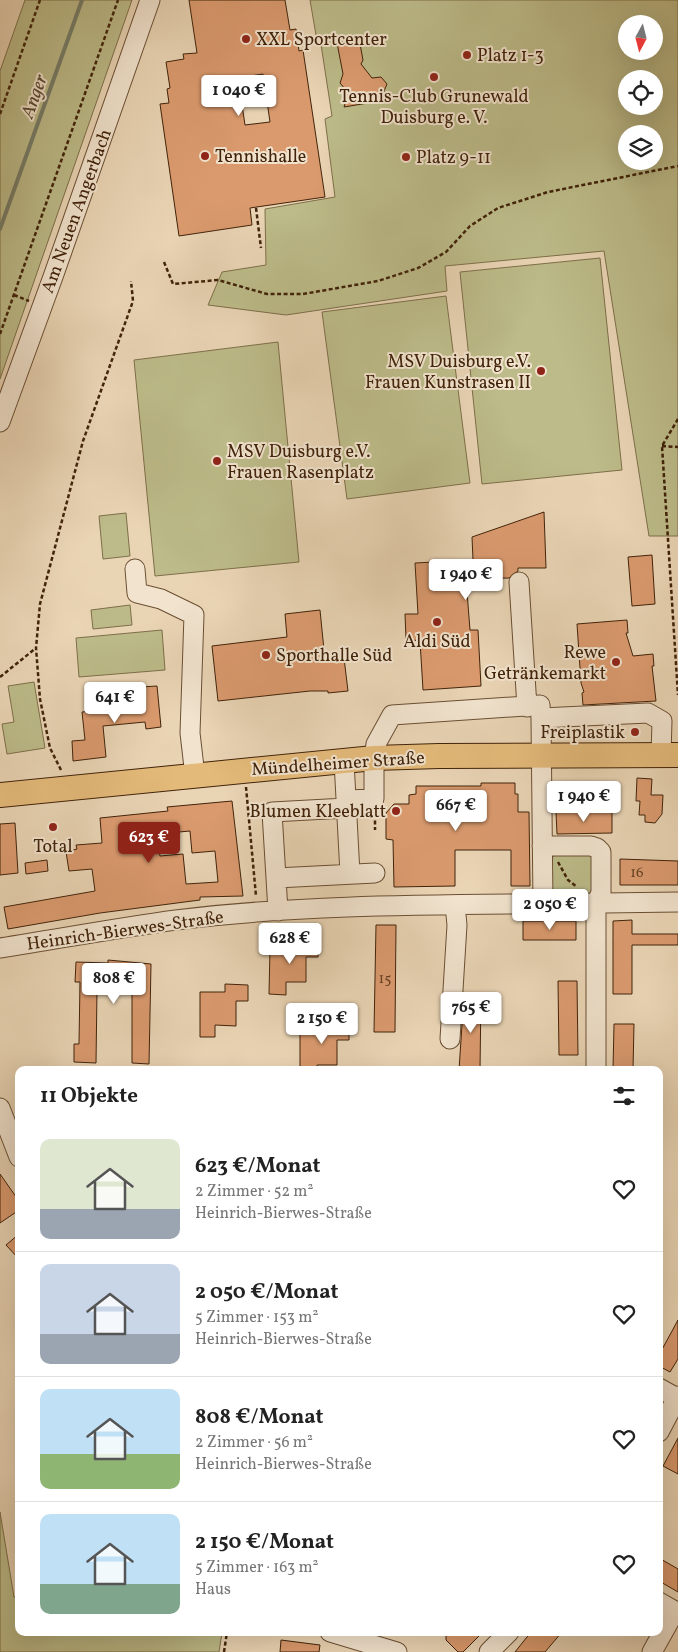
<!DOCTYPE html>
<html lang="de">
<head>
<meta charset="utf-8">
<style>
	body { margin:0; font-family:Vollkorn,serif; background:#f2f2f2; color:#222; height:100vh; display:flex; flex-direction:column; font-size:19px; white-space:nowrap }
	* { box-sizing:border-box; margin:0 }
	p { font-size:16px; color:#767676 }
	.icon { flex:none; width:28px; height:28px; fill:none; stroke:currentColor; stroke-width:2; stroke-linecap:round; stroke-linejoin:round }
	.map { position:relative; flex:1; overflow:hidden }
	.details { position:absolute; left:15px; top:1066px; width:648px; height:570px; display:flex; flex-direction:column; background:#fff; border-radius:10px; box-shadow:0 5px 20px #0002 }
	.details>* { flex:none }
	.needle { width:32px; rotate:187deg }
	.controls { position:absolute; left:618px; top:15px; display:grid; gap:10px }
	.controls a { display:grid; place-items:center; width:45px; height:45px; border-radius:50%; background:#fff; box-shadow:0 5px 20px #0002; font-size:25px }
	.price { position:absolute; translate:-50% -42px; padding:0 11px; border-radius:5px; background:#fff; color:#222; font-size:16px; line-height:32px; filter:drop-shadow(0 1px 2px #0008) }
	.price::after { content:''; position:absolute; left:50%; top:30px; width:15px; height:11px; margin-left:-8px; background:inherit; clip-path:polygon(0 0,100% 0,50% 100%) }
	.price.selected { background:#8f2418; color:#fff }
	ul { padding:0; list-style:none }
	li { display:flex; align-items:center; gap:15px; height:125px; padding:0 25px }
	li+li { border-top:1px solid #e0e0e0 }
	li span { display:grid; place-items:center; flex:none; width:140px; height:100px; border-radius:10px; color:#555 }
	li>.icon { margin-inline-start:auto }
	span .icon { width:60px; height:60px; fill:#fffc; stroke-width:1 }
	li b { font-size:21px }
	h2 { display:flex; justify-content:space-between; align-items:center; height:60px; padding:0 25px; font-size:21px }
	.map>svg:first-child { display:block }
	.green { fill:#bcbb89; stroke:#7e6f4a; fill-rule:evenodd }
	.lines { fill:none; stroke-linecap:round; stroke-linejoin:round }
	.stream { stroke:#767d69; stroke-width:4 }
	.building { fill:#da9a6e; stroke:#41230a; fill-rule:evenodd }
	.minor-casing { stroke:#6b4f34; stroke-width:21 }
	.major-casing { stroke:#41230a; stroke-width:26 }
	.path { stroke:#41230a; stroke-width:2.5; stroke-dasharray:4 2.5; stroke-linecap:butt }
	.minor { stroke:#f1e3ce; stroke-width:19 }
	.major { stroke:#e4ba7a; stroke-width:24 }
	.poi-dot { fill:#8f2418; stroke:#f1e3ce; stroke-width:2 }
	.labels { text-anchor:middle; stroke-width:4; stroke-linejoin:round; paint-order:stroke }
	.number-label { font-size:15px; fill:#674123 }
	.poi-label { font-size:18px; fill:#41230a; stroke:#f1e3ce; text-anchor:start }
	.street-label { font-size:18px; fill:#41230a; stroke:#f1e3ce }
	.water-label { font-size:19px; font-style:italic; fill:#574832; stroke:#f1e3ce }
</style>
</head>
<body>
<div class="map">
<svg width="678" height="1652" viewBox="0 0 678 1652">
	<rect width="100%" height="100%" fill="#e9d4b4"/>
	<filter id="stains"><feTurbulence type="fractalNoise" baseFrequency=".004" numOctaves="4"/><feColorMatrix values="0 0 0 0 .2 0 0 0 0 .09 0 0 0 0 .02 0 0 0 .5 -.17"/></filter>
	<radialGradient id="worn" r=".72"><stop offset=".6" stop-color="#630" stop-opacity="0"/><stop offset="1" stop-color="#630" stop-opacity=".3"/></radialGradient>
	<!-- green -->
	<path class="green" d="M 25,0 L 132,0 L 0,379 L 0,71 Z
		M 310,0 L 678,0 L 678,536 L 649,536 L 604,251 L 445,266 L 447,291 L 286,315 L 208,305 L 222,272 L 266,265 L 265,209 L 335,197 L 325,119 L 332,116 L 320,38 L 316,35 ZM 626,24 L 654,24 L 654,51 L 626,51 ZM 626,79 L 654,79 L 654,106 L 626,106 ZM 626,134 L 654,134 L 654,161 L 626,161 Z
		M 600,258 L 622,470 L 482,484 L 460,272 Z
		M 446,296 L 470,483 L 347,499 L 322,312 Z
		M 278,342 L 299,562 L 155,576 L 134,360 Z
		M 126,513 L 130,556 L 103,559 L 99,516 Z
		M 130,605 L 132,625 L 93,629 L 91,610 Z
		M 162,630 L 165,670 L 79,677 L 76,638 Z
		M 34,682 L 45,748 L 7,754 L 2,724 L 14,722 L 8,686 Z
		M 582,851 L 594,856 L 593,894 L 553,896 L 549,890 L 552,858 L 556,854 Z
		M 0,1512 L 14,1597 L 19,1597 L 19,1632 L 222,1633 L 219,1652 L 0,1652 Z"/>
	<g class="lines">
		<!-- stream -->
		<path class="stream" d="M 0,229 L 82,0"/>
	</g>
	<!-- building -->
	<path class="building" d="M 189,0 L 285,0 L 290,30 L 296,29 L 299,51 L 303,50 L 325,197 L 250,208 L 252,225 L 179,236 L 160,104 L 169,103 L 167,89 L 170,88 L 166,62 L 184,59 L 183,54 L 197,53 ZM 263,74 L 270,122 L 245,125 L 238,78 Z
		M 357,40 L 360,44 L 363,60 L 361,64 L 372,78 L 381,77 L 387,84 L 380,101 L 344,107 L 347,98 L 344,94 L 346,90 L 340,83 L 343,74 L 337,43 Z
		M 544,512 L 546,568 L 518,568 L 518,571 L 509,578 L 466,579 L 470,630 L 478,630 L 481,686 L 423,690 L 420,641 L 406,639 L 405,614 L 418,614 L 415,563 L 473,560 L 472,537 Z
		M 652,555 L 655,604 L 632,606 L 628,557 Z
		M 320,610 L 325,660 L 344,658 L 348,691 L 328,693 L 328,691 L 310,691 L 218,701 L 212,646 L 287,637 L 285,614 Z
		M 627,620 L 628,633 L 626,633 L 633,656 L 653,654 L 654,666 L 652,666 L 656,701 L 583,705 L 582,693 L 584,692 L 581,683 L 577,624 Z
		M 157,686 L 161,727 L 146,729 L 145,722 L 103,726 L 106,757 L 73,761 L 72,741 L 85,740 L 82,712 L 143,706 L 141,687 Z
		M 637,778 L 652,779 L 651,795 L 663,795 L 662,814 L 655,823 L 645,822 L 645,815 L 639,815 L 640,801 L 636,801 Z
		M 481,783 L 515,783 L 515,794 L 518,794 L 518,812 L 529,812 L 530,886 L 511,886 L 511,850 L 455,850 L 455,886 L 394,887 L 393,840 L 386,839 L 386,813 L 394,804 L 409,804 L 409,795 L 416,794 L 416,786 L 481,786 Z
		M 232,801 L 243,896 L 200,897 L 200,900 L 100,913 L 8,929 L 4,907 L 95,891 L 92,869 L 69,871 L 66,852 L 77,849 L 76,845 L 102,843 L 100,818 L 168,811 L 167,807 ZM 190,831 L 192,853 L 215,851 L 218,882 L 186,884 L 183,854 L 160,856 L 157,834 Z
		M 556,812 L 612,812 L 612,833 L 557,834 Z
		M 15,823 L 18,873 L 0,875 L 0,824 Z
		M 620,859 L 678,861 L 678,885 L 620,885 Z
		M 47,860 L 48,871 L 26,874 L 25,863 Z
		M 632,920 L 632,934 L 678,934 L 678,945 L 632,945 L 632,994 L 613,994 L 613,921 Z
		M 523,921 L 576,921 L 576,940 L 523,940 Z
		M 376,925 L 396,925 L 395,1032 L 374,1032 Z
		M 294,940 L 318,940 L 318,957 L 306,957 L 306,982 L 286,982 L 286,995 L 269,994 L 270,949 L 294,949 Z
		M 108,960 L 151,964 L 149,1064 L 132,1063 L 132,991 L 97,990 L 96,1063 L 74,1062 L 74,1044 L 79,1044 L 80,982 L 75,982 L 76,962 L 108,963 Z
		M 558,981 L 577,981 L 578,1055 L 559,1055 Z
		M 225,984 L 248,985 L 248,1001 L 236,1001 L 236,1026 L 215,1025 L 215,1037 L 200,1037 L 200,992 L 225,992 Z
		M 464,995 L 481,995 L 480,1070 L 459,1070 Z
		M 325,1022 L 349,1022 L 349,1040 L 337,1040 L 337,1065 L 317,1065 L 317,1070 L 300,1070 L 300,1031 L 325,1031 Z
		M 614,1024 L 634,1024 L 633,1070 L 613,1070 Z
		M 0,1174 L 19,1201 L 19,1210 L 0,1223 Z
		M 19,1234 L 19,1259 L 6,1245 Z
		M 678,1320 L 678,1359 L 670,1372 L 659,1366 L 659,1355 Z
		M 678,1438 L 678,1474 L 663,1466 Z
		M 659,1558 L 678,1569 L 678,1592 L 659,1581 Z
		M 446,1632 L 483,1632 L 463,1652 L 458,1652 L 446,1640 Z
		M 531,1632 L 562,1632 L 545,1652 L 515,1652 Z
		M 281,1640 L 320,1645 L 319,1652 L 280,1652 Z"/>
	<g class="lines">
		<defs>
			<path id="minor" d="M 0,422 L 54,274 L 150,0
				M 135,569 L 137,593 L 161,599 L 194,615 L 190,733 L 195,776
				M 519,582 L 527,707
				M 541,718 L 543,903
				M 344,761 L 350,874
				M 346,800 L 374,799 L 374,758 L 376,744 L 392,715 L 540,705 L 541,718 L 648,713 L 662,721 L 661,755
				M 542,846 L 591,846 L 597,848 L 601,852 L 601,893 L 596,903 L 596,1070
				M 276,878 L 375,873
				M 531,904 L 678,902
				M 278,911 L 272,812 L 346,808
				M 0,948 C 58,939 117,928 176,920 C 289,906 405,905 520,904
				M 450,1039 L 457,925 L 455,905
				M 0,1108 L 19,1157
				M 659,1388 L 677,1398
				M 659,1432 L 678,1396
				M 659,1602 L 678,1613
				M 330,1632 L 397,1652
				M 489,1652 L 509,1632
				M 652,1652 L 675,1611"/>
			<path id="major" d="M 0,795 L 374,758 L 439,756 L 678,755"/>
		</defs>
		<!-- minor casing -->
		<use href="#minor" class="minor-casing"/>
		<!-- major casing -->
		<use href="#major" class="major-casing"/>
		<!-- path -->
		<path class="path" d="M 0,114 L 40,0
			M 256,208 L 261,248
			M 164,262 L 173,284 L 218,280 L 267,294 L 303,294 L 378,281 L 418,268 L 446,252 L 470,226 L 498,208 L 548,192 L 678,166
			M 14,295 L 29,301
			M 0,334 L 118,0
			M 678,419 L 662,446 L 678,695
			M 662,446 L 678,447
			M 0,677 L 36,648
			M 61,770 L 50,748 L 40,699 L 36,648 L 40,604 L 83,441 L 133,301 L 131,281
			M 246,787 L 256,896
			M 375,814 L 375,830
			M 558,862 L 568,880 L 577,887
			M 224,1652 L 227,1632"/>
		<!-- minor -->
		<use href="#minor" class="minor"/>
		<!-- major -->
		<use href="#major" class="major"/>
	</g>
	<!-- markers -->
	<g class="poi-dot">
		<circle cx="246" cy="39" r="5"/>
		<circle cx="467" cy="55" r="5"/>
		<circle cx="434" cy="77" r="5"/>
		<circle cx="205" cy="156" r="5"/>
		<circle cx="406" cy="157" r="5"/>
		<circle cx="541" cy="371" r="5"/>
		<circle cx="217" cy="461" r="5"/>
		<circle cx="437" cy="622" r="5"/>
		<circle cx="266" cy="655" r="5"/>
		<circle cx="616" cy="662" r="5"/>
		<circle cx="635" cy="732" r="5"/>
		<circle cx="396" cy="811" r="5"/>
		<circle cx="53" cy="827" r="5"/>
	</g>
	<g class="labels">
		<!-- number labels -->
		<g class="number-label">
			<text x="637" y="877">16</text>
			<text x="385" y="983">15</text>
		</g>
		<!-- poi labels -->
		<g class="poi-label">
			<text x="256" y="45">XXL Sportcenter</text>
			<text x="477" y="61">Platz 1-3</text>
			<text x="434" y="102" text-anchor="middle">Tennis-Club Grunewald<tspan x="434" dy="21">Duisburg e. V.</tspan></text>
			<text x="215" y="162">Tennishalle</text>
			<text x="416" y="163">Platz 9-11</text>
			<text x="531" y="367" text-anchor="end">MSV Duisburg e.V.<tspan x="531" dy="21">Frauen Kunstrasen II</tspan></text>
			<text x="227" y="457">MSV Duisburg e.V.<tspan x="227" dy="21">Frauen Rasenplatz</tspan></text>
			<text x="437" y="647" text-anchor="middle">Aldi Süd</text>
			<text x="606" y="658" text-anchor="end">Rewe<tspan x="606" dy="21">Getränkemarkt</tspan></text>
			<text x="276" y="661">Sporthalle Süd</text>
			<text x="625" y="738" text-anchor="end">Freiplastik</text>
			<text x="386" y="817" text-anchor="end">Blumen Kleeblatt</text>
			<text x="53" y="852" text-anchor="middle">Total</text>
		</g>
		<!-- street labels -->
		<g class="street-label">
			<text transform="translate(76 211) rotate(-70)" y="6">Am Neuen Angerbach</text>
			<text transform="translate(338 763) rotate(-4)" y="6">Mündelheimer Straße</text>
			<text transform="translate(125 930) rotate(-8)" y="6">Heinrich-Bierwes-Straße</text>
		</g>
		<!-- water labels -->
		<g class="water-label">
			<text transform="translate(33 96) rotate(-70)" y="7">Anger</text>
		</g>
	</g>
	<rect width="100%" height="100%" filter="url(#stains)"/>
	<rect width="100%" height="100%" fill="url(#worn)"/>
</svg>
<div class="controls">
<a><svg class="needle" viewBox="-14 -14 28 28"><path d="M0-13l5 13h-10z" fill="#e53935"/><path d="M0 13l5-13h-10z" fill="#767676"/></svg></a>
<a><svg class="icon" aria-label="locate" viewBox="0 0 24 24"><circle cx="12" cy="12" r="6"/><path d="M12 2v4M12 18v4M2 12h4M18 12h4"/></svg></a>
<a><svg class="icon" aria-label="layers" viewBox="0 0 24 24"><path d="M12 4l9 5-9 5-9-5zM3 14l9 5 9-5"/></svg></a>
</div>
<b class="price" style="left:239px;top:117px">1 040 €</b>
<b class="price" style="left:466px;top:601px">1 940 €</b>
<b class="price" style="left:115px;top:724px">641 €</b>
<b class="price" style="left:584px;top:823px">1 940 €</b>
<b class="price" style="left:456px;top:832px">667 €</b>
<b class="price selected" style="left:149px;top:864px">623 €</b>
<b class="price" style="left:550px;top:931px">2 050 €</b>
<b class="price" style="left:290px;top:965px">628 €</b>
<b class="price" style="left:114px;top:1005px">808 €</b>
<b class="price" style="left:471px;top:1034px">765 €</b>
<b class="price" style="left:322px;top:1045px">2 150 €</b>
<section class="details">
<h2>11 Objekte<svg class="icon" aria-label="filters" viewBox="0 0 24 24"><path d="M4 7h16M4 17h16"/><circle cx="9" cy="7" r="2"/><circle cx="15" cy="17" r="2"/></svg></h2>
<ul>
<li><span style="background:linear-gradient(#dfe7d0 70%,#9aa5b1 0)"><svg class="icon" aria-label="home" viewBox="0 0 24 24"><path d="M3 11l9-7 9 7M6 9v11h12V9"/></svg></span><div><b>623 €/Monat</b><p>2 Zimmer · 52 m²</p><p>Heinrich-Bierwes-Straße</p></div><svg class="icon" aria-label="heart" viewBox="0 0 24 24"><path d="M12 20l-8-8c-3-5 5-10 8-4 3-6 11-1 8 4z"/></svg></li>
<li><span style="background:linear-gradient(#c9d6e8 70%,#9aa5b1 0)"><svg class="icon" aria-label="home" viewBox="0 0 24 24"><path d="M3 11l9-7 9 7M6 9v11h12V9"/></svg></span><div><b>2 050 €/Monat</b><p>5 Zimmer · 153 m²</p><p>Heinrich-Bierwes-Straße</p></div><svg class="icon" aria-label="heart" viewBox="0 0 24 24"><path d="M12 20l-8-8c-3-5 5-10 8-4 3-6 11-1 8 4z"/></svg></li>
<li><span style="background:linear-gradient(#bfe0f5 65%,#8fb573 0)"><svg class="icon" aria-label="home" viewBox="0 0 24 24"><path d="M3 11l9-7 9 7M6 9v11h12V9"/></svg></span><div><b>808 €/Monat</b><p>2 Zimmer · 56 m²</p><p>Heinrich-Bierwes-Straße</p></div><svg class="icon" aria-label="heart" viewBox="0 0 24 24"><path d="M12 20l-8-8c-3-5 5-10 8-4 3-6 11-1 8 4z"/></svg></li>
<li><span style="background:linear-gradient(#bfe0f5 70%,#7fa58c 0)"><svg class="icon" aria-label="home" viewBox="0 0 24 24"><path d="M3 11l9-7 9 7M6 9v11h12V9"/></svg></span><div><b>2 150 €/Monat</b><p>5 Zimmer · 163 m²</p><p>Haus</p></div><svg class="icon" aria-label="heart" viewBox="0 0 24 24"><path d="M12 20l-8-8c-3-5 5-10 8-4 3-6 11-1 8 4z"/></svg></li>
</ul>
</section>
</div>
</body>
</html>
